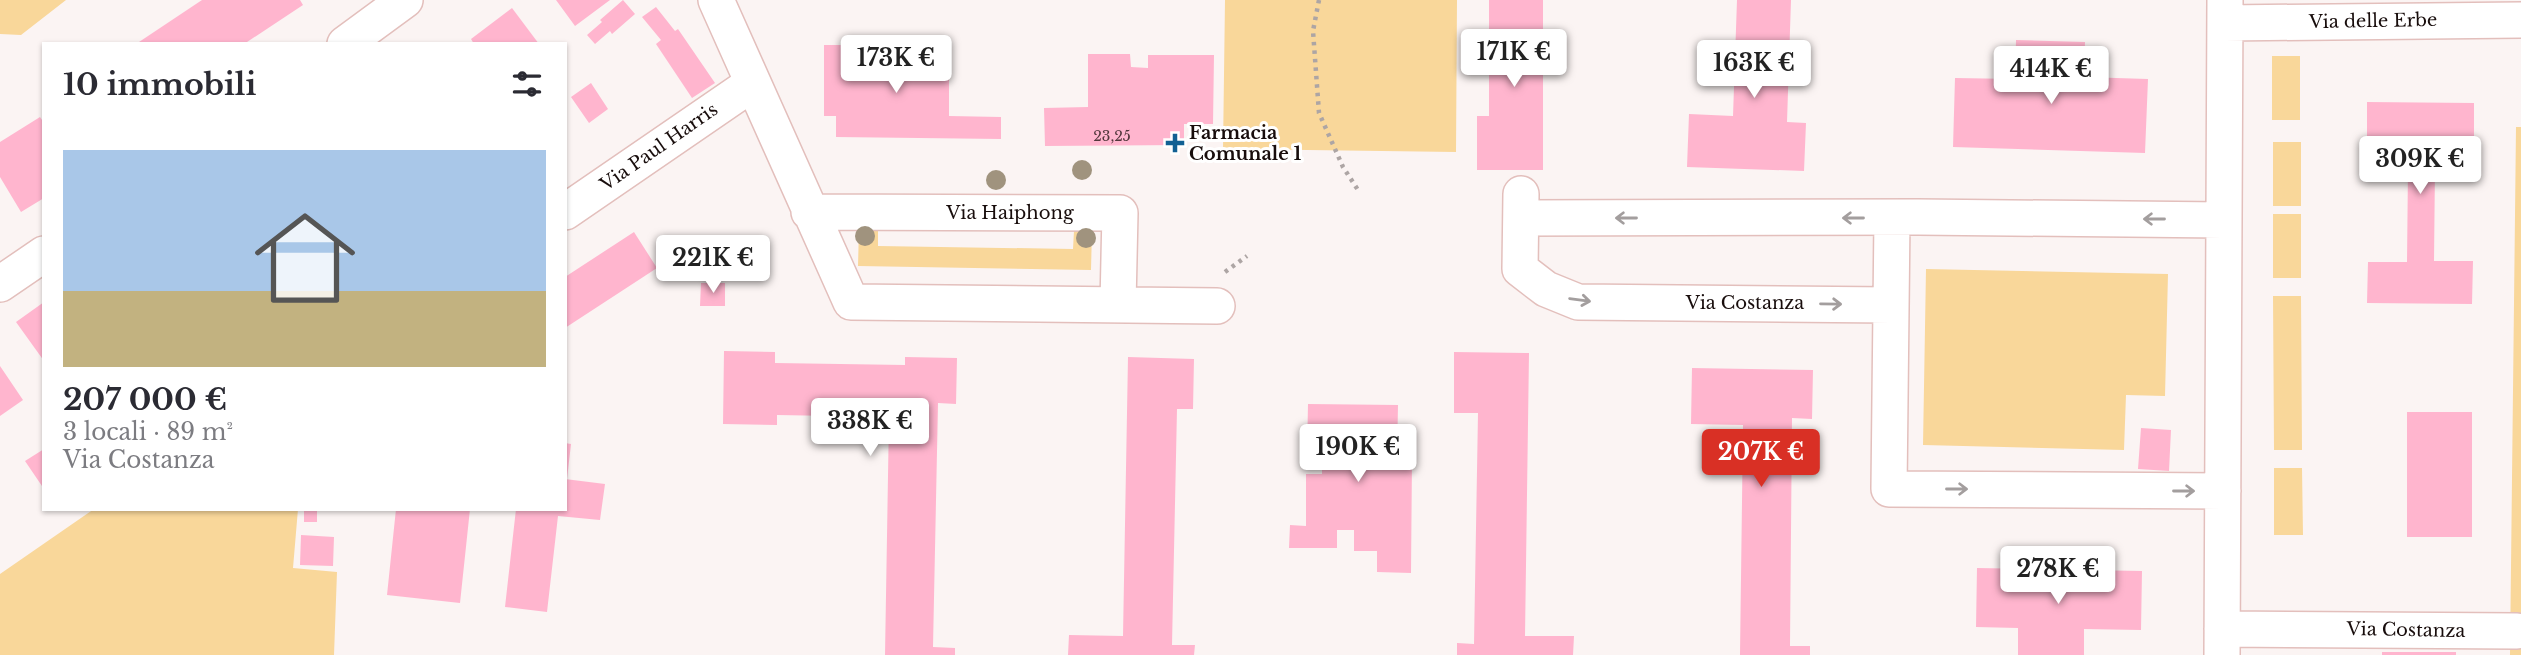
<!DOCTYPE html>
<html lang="it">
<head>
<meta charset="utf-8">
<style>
	body { margin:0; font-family:"Libre Baskerville",serif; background:#f2f2f3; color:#2b2b33; height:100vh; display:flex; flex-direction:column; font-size:26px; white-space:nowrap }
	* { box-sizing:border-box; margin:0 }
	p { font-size:23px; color:#7c7c81 }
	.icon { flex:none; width:38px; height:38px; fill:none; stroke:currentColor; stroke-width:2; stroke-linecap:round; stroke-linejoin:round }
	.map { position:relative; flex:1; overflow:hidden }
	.details { position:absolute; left:42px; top:42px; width:525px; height:469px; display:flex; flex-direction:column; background:#fff; border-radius:0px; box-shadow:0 2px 5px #0004 }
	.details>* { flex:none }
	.price { position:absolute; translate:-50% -60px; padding:0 16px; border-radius:7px; background:#fff; color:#222; font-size:23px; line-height:46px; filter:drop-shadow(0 2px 4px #0008) }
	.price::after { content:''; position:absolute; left:50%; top:42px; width:21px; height:16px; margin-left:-10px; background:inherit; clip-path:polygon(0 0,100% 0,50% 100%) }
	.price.on { background:#d93025; color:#fff }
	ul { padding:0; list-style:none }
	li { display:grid; align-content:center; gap:14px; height:371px; padding:0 21px }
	li span { display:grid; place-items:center; height:217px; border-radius:0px; color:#555 }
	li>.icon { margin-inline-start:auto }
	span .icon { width:126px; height:126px; fill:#fffc; stroke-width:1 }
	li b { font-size:30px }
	h2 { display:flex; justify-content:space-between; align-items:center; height:84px; padding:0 21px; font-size:30px }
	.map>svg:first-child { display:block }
	.green { fill:#f9d79a }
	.building { fill:#ffb5ce }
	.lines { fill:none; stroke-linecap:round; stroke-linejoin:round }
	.minor-casing { stroke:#e3bfbc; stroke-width:38 }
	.path { stroke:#ada5a4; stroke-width:4.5; stroke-dasharray:3.5 5; stroke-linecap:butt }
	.minor { stroke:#fff; stroke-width:35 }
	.tree { fill:#a0937e }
	.oneway { stroke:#a39e9e }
	.poi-dot { fill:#116093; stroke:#fff; stroke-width:2.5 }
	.labels { text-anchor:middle; stroke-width:6; stroke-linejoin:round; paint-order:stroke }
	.number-label { font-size:14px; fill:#52373c }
	.street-label { font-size:18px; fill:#180d0c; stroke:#fff }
	.poi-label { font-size:18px; font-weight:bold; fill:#180d0c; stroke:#fff; text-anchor:start }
</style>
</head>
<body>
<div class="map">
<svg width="2521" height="655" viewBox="0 0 2521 655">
	<rect width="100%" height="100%" fill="#fbf4f3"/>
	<!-- green -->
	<path class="green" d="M 0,0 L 66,0 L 21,35 L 0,34 Z
		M 1225,0 L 1457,0 L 1456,152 L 1223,149 Z
		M 2272,56 L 2300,56 L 2300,120 L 2272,120 Z
		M 2516,127 L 2521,127 L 2521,655 L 2510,655 Z
		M 2273,142 L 2301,142 L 2301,206 L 2273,206 Z
		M 2273,214 L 2301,214 L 2301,278 L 2273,278 Z
		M 859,228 L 878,228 L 878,246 L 1073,249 L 1074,231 L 1092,231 L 1091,270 L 858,266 Z
		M 1926,269 L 2168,274 L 2165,396 L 2126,395 L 2124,450 L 1923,445 Z
		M 2273,296 L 2301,296 L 2302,450 L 2274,450 Z
		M 2274,468 L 2302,468 L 2303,535 L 2274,535 Z
		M 94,509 L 298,509 L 293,568 L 337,572 L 334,655 L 0,655 L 0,574 Z"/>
	<!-- building -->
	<path class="building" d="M 202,0 L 300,0 L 303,5 L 244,44 L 136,44 Z
		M 556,0 L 610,0 L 575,26 Z
		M 623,0 L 635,14 L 612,34 L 610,31 L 595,44 L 587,35 L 602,22 L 600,20 Z
		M 1489,0 L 1543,0 L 1543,170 L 1477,170 L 1477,116 L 1489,116 Z
		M 1737,0 L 1791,0 L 1787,122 L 1806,123 L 1804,171 L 1687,167 L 1689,114 L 1733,116 Z
		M 656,7 L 675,31 L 678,29 L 715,83 L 692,98 L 656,44 L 661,40 L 642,17 Z
		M 512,8 L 539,44 L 474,44 L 471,39 Z
		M 2016,40 L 2085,42 L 2084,77 L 2148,79 L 2145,153 L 1953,147 L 1955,78 L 2015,79 Z
		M 824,45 L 866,45 L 866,60 L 884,60 L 884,47 L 949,47 L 949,116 L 1001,117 L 1001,139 L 836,137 L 836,116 L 824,116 Z
		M 1088,54 L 1130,54 L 1131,67 L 1148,68 L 1148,55 L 1214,55 L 1213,124 L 1184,124 L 1184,145 L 1045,146 L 1044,108 L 1088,107 Z
		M 591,83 L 608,109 L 589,123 L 571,97 Z
		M 2367,102 L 2474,103 L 2474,168 L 2435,167 L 2434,261 L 2473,261 L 2472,304 L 2367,303 L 2368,262 L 2407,262 L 2408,168 L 2367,168 Z
		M 40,117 L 44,123 L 44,198 L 21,212 L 0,177 L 0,142 Z
		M 634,232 L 657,268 L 565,328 L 565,277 Z
		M 701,283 L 725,283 L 725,306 L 700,306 Z
		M 44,302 L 44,361 L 16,322 Z
		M 724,351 L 775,352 L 775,363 L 905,365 L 905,357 L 957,358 L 956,404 L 938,403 L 933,647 L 955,648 L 955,655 L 885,655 L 889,417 L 777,415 L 777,425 L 723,424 Z
		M 1454,352 L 1529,353 L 1525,636 L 1574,636 L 1573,655 L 1457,655 L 1457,643 L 1474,644 L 1478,413 L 1454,413 Z
		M 1128,357 L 1194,359 L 1193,409 L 1177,409 L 1172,645 L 1195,645 L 1194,655 L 1068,655 L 1069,635 L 1123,636 Z
		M 0,366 L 23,400 L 0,416 Z
		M 1692,368 L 1813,370 L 1812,419 L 1792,418 L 1790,646 L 1810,646 L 1810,655 L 1740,655 L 1743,425 L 1691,424 Z
		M 1308,404 L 1398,405 L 1397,458 L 1412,458 L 1411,573 L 1377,572 L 1377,551 L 1354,551 L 1354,530 L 1337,530 L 1337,548 L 1289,548 L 1290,525 L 1306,526 L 1306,474 L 1322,474 L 1322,453 L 1307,453 Z
		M 2407,412 L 2472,412 L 2472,537 L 2407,537 Z
		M 2141,428 L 2171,430 L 2169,471 L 2138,469 Z
		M 565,443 L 571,444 L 567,479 L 565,479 Z
		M 44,449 L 44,489 L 25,461 Z
		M 565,479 L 605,484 L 600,520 L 558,516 L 547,612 L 505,607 L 516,509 L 565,509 Z
		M 304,509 L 317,509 L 317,522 L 304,522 Z
		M 396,509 L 470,509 L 460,603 L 387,595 Z
		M 301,535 L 334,537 L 333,566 L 300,565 Z
		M 1977,568 L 2142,571 L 2141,630 L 2084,629 L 2084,655 L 2018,655 L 2018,628 L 1976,627 Z
		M 2382,652 L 2456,652 L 2456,655 L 2382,655 Z"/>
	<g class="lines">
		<defs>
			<path id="minor" d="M 716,0 L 851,302 L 1217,306
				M 2225,23 L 2521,20
				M 345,44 L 405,0
				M 1521,194 L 1520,269 L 1546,289 L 1578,302 L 1891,305
				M 565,212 L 753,83
				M 809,212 L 1120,213 L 1118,304
				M 1521,218 L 1918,217 L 2223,220
				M 1892,218 L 1889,489 L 2223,491
				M 0,284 L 44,254
				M 2222,629 L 2517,631
				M 2222,655 L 2225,0"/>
		</defs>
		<!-- minor casing -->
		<use href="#minor" class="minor-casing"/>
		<!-- path -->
		<path class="path" d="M 1319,0 L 1313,31 L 1319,113 L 1343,167 L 1358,190
			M 1225,272 L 1247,256"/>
		<!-- minor -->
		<use href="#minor" class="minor"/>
	</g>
	<!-- trees -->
	<g class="tree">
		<circle cx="1082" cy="170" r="10"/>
		<circle cx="996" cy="180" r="10"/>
		<circle cx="865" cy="236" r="10"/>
		<circle cx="1086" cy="238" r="10"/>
	</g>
	<!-- one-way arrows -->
	<defs><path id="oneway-shaft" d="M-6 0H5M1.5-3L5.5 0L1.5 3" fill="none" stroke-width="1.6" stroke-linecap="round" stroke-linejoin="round" transform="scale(1.75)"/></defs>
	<g class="oneway">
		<use href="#oneway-shaft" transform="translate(1626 218) rotate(-180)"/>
		<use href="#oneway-shaft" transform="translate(1853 218) rotate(180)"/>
		<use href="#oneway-shaft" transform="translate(2154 219) rotate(-180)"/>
		<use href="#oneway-shaft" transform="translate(1580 300) rotate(8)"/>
		<use href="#oneway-shaft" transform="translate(1831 304) rotate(1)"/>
		<use href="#oneway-shaft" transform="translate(1957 489)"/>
		<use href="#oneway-shaft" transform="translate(2184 491)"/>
	</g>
	<!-- markers -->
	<path class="poi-dot" d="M1171.5 132.5h7v7h7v7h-7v7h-7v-7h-7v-7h7z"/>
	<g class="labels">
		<!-- number labels -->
		<g class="number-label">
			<text x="1112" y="141">23,25</text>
		</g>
		<!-- street labels -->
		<g class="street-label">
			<text transform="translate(2373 21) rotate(-1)" y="6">Via delle Erbe</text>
			<text transform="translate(659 147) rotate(-35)" y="6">Via Paul Harris</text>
			<text x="1010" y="219">Via Haiphong</text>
			<text x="1745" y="309">Via Costanza</text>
			<text transform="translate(2406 630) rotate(1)" y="6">Via Costanza</text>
		</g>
		<!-- poi labels -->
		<g class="poi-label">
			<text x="1189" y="139">Farmacia<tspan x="1189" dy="21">Comunale 1</tspan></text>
		</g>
	</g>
</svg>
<b class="price" style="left:1514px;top:89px">171K €</b>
<b class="price" style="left:896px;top:95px">173K €</b>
<b class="price" style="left:1754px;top:100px">163K €</b>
<b class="price" style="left:2051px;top:106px">414K €</b>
<b class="price" style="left:2420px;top:196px">309K €</b>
<b class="price" style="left:713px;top:295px">221K €</b>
<b class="price" style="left:870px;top:458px">338K €</b>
<b class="price" style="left:1358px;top:484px">190K €</b>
<b class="price on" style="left:1761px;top:489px">207K €</b>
<b class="price" style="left:2058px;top:606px">278K €</b>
<section class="details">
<h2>10 immobili<svg class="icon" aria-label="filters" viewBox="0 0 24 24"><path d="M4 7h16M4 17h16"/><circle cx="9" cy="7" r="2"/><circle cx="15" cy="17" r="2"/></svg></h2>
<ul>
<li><span style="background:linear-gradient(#a9c7e8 65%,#c2b280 0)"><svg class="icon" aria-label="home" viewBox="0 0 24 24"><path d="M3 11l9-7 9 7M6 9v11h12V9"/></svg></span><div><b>207 000 €</b><p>3 locali · 89 m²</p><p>Via Costanza</p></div></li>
</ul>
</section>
</div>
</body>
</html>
